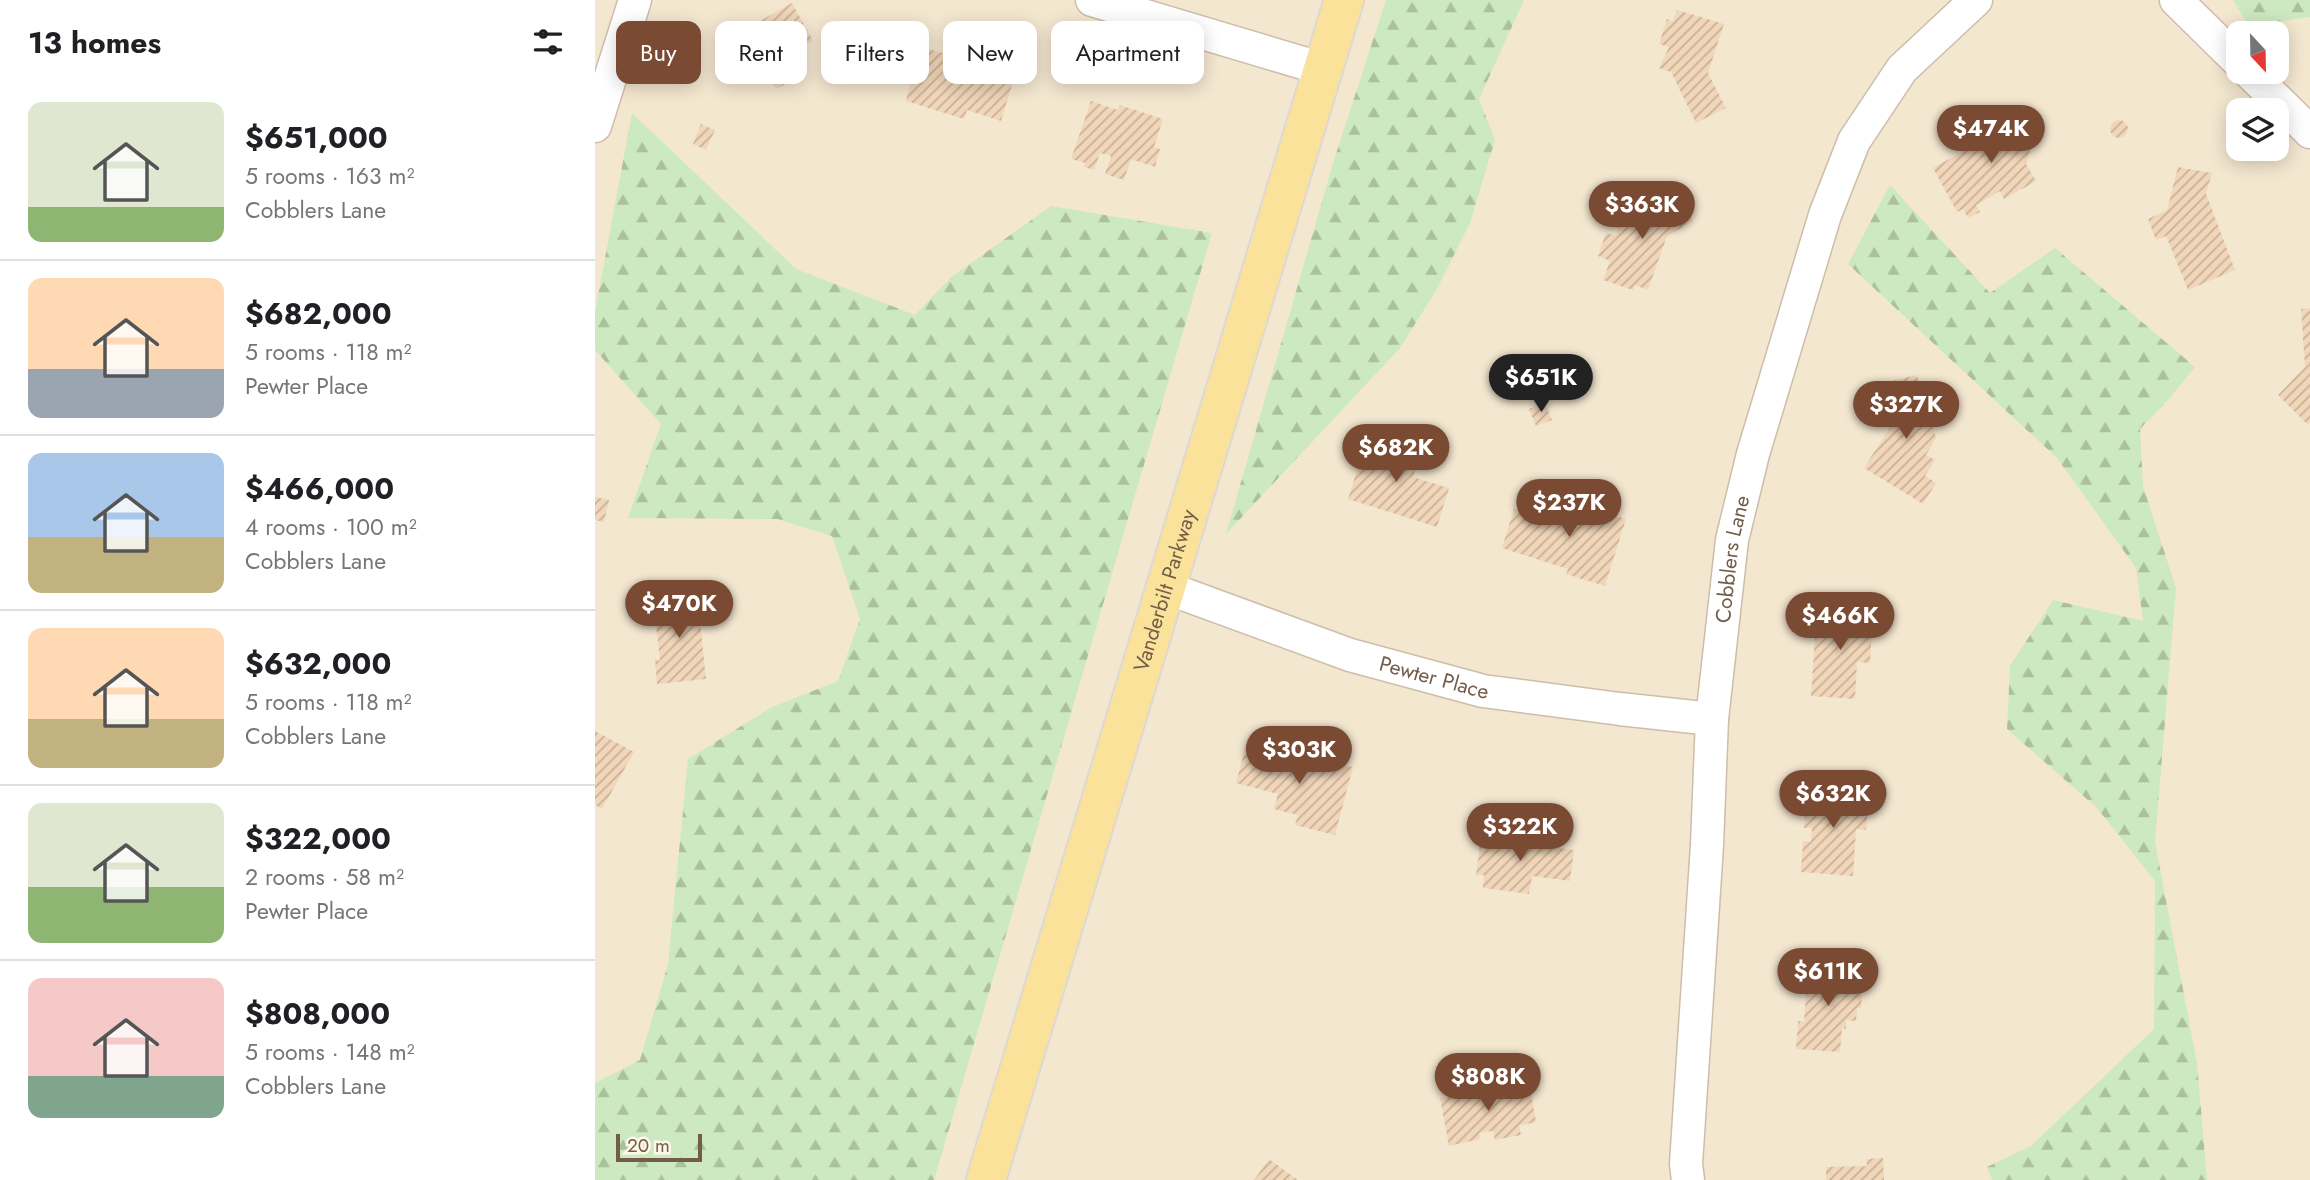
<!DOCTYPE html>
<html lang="en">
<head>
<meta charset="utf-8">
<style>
	body { margin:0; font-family:Jost,sans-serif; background:#f2f2f2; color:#202124; height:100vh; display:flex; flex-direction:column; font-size:26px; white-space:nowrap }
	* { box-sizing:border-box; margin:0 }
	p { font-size:23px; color:#757577 }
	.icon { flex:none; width:38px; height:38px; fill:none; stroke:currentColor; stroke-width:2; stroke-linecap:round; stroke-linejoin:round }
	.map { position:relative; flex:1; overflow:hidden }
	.side { display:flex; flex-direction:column; background:#fff; width:595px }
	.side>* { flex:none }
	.banner { position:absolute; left:21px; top:21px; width:665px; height:63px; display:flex; gap:14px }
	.needle { width:46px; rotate:158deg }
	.buttons { position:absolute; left:1631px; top:21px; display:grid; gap:14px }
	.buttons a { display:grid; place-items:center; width:63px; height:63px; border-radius:14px; background:#fff; box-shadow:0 4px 18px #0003; font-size:35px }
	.scale { position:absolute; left:21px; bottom:18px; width:86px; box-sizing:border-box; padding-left:7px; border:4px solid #735c48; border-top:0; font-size:19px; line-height:24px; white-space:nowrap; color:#735c48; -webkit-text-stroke:5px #fff8e8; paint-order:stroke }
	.price { position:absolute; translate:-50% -60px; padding:0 16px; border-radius:24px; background:#7a4a33; color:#fff; font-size:23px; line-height:46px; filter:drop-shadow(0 2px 4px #0008) }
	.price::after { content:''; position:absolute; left:50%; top:42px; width:21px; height:16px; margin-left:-10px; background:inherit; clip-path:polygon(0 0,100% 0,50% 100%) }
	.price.selected { background:#222; color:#fff }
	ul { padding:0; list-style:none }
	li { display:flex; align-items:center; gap:21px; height:175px; padding:0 28px }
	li+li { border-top:2px solid #e0e0e0 }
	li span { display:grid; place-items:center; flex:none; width:196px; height:140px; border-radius:14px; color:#555 }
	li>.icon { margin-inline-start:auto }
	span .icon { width:84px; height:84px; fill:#fffc; stroke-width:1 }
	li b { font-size:30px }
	h2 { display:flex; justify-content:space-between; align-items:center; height:84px; padding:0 28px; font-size:30px }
	.tag { padding:0 24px; border-radius:14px; background:#fff; box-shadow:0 4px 18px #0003; font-size:24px; line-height:63px }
	.tag.selected { background:#7a4a33; color:#fff }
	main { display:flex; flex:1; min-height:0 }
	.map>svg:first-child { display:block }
	.residential { fill:#f4e7d0; fill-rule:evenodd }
	.forest { fill:url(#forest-firs) }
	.building { fill:url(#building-hatch) }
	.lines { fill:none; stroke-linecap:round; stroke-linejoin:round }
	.minor-casing { stroke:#cdbda9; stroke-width:35 }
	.major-casing { stroke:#ddd8d3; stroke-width:42 }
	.minor { stroke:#fff; stroke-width:32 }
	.major { stroke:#fbe29a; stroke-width:38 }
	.labels { text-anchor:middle; stroke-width:5; stroke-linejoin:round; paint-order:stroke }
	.street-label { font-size:21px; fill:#735c48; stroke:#fff8e8 }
</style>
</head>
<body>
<main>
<section class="side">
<h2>13 homes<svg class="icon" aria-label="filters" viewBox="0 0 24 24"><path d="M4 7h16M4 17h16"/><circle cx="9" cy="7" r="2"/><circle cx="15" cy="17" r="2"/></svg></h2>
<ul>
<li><span style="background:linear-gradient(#dfe7d0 75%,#8fb573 0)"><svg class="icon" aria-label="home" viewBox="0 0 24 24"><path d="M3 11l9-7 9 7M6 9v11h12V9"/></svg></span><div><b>$651,000</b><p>5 rooms · 163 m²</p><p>Cobblers Lane</p></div></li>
<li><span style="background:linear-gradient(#ffd9b3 65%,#9aa5b1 0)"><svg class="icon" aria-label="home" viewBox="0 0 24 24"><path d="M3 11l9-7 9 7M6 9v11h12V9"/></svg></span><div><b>$682,000</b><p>5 rooms · 118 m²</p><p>Pewter Place</p></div></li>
<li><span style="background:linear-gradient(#a9c7e8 60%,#c2b280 0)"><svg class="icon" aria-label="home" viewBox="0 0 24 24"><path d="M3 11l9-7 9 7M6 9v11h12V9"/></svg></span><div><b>$466,000</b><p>4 rooms · 100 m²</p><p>Cobblers Lane</p></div></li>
<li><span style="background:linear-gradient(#ffd9b3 65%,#c2b280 0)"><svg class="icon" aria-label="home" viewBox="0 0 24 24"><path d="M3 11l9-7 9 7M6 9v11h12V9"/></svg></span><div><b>$632,000</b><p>5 rooms · 118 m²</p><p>Cobblers Lane</p></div></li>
<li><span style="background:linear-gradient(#dfe7d0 60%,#8fb573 0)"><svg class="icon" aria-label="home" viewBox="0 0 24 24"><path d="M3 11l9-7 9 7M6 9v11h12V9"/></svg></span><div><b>$322,000</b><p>2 rooms · 58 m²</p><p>Pewter Place</p></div></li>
<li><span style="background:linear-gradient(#f6c9c9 70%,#7fa58c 0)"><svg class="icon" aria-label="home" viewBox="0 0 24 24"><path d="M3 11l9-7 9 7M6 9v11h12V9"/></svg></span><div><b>$808,000</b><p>5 rooms · 148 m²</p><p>Cobblers Lane</p></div></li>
</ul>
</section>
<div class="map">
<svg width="1715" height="1180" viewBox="0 0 1715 1180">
	<defs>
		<pattern id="forest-firs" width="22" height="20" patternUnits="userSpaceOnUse" patternTransform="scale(1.75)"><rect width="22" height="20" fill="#cde9c1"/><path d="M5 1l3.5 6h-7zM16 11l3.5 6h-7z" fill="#abc09f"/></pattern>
		<pattern id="building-hatch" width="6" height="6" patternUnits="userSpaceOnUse" patternTransform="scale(1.75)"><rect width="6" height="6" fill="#f1d6b9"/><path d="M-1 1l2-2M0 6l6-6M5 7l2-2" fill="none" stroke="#c8b198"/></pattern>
	</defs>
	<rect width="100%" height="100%" fill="#fcf5e2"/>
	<!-- residential -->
	<path class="residential" d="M 0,0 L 1715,0 L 1715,1180 L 0,1180 ZM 1643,33 L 1682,33 L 1682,72 L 1643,72 ZM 1643,110 L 1682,110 L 1682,149 L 1643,149 Z"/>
	<!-- forest -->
	<path class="forest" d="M 791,0 L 929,0 L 884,99 L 900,140 L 875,223 L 842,289 L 805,348 L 631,534 L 739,160 Z
		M 1638,0 L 1715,0 L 1715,17 L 1654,26 Z
		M 37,113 L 201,269 L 320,315 L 355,278 L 456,206 L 617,233 L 339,1180 L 0,1180 L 0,1083 L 45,1060 L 73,964 L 93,759 L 177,707 L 243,681 L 265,619 L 237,536 L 182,519 L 33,518 L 66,424 L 0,350 L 0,312 Z
		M 1295,185 L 1395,293 L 1460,248 L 1600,367 L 1574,399 L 1545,429 L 1548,486 L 1581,588 L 1560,842 L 1602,1063 L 1612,1180 L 1397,1180 L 1392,1167 L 1436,1146 L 1559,1029 L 1560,881 L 1502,808 L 1412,729 L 1415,666 L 1458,600 L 1548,621 L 1541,568 L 1462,458 L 1253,264 Z"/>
	<!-- building -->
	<path class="building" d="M 197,3 L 218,41 L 202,50 L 207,61 L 201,64 L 207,75 L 181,89 L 170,70 L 148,82 L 123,41 L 144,29 L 145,32 Z
		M 1082,10 L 1129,24 L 1113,73 L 1131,108 L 1101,123 L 1076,72 L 1064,68 L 1074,47 L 1064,44 L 1072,19 L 1078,21 Z
		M 327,47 L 420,75 L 406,121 L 372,110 L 369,119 L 311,101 L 316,82 L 310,80 L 315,65 L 320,67 Z
		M 496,101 L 523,110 L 525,105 L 568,119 L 559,147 L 565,149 L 560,167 L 536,159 L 529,180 L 510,174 L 516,156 L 505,153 L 499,170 L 489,167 L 490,163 L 476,159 Z
		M 1417,108 L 1445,118 L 1431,164 L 1441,181 L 1409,199 L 1405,191 L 1381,205 L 1385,212 L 1373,218 L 1368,209 L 1362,212 L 1338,168 L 1411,127 Z
		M1515 129a9 9 0 1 1 18 0a9 9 0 1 1-18 0Z
		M 106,124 L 120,130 L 111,150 L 98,144 Z
		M 1583,167 L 1617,173 L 1611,194 L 1640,270 L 1593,290 L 1571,236 L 1561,240 L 1553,219 L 1572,210 Z
		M 1081,192 L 1098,221 L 1072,236 L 1053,290 L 1040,285 L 1038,290 L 1008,280 L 1015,261 L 1003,256 L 1011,233 L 1021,236 L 1024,228 L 1020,227 L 1024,213 L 1040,206 L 1043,211 Z
		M 1715,308 L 1715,422 L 1713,425 L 1683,395 L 1710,367 L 1706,309 Z
		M 1322,375 L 1341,438 L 1331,455 L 1340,460 L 1330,476 L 1341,483 L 1328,504 L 1269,468 L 1299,421 L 1288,383 Z
		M 950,403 L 957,420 L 941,426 L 934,409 Z
		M 772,438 L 825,455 L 818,477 L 854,488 L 842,527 L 753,499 Z
		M 969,493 L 991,500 L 989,506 L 1031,519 L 1010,586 L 971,574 L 973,569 L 907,548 L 919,509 L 960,522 Z
		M 0,497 L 14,500 L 9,522 L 0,520 Z
		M 102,595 L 111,679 L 62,684 L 60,659 L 65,661 L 58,599 Z
		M 1225,610 L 1278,613 L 1275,663 L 1262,662 L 1260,699 L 1216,696 L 1220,636 L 1223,637 Z
		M 0,731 L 39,752 L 7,809 L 0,805 Z
		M 651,745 L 718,763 L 719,757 L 758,767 L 740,835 L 700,825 L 703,815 L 679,809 L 683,794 L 641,783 Z
		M 1221,784 L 1265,787 L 1264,808 L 1273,809 L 1271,830 L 1261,829 L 1258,876 L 1206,872 L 1208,841 L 1216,842 L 1217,828 L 1209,828 L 1211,802 L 1219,803 Z
		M 901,831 L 921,834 L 920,839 L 941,841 L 940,845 L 979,850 L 975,881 L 937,876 L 934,894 L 888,888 L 889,875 L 881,875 L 886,836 L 900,837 Z
		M 1213,966 L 1254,969 L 1254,979 L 1268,980 L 1266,1008 L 1262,1008 L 1261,1021 L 1251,1020 L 1251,1029 L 1247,1028 L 1245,1052 L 1201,1049 L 1203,1021 L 1209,1022 Z
		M 934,1081 L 941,1122 L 924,1126 L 926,1135 L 900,1140 L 898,1131 L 884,1133 L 885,1139 L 854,1146 L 845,1098 Z
		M 1288,1158 L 1289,1180 L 1231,1180 L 1231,1167 L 1272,1166 L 1271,1159 Z
		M 674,1159 L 703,1180 L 659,1180 Z"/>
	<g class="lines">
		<defs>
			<g id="minor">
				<path d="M 497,0 L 728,69"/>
				<path d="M 1581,0 L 1643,61"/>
				<path d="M 1654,72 L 1715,132"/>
				<path d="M 0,126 L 40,0"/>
				<path id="s1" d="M 572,588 L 755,655 L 888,691 L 1025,709 L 1117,719"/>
				<path id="s2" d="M 1093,1180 L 1091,1164 L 1112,845 L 1117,719 L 1137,540 L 1158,454 L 1230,215 L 1259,141 L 1307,69 L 1381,0"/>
			</g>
			<g id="major">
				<path id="s3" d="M 391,1180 L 749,0"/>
			</g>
		</defs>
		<!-- minor casing -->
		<use href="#minor" class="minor-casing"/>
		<!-- major casing -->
		<use href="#major" class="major-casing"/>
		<!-- minor -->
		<use href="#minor" class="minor"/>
		<!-- major -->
		<use href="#major" class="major"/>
	</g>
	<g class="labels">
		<!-- street labels -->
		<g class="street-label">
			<text dy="7" stroke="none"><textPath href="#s2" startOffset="623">Cobblers Lane</textPath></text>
			<text dy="7" stroke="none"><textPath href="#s3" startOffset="616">Vanderbilt Parkway</textPath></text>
			<text dy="7" stroke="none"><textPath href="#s1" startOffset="282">Pewter Place</textPath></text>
		</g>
	</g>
</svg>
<div class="buttons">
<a><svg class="needle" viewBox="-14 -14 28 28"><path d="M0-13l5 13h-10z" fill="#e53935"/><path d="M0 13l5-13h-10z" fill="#757577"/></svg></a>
<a><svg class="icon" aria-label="layers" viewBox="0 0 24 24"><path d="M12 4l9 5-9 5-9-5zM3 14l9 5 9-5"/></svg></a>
</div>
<div class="scale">20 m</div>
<b class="price" style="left:1396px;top:165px">$474K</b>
<b class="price" style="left:1047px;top:241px">$363K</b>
<b class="price selected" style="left:946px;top:414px">$651K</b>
<b class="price" style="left:1311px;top:441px">$327K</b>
<b class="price" style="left:801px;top:484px">$682K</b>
<b class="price" style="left:974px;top:539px">$237K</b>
<b class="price" style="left:84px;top:640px">$470K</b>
<b class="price" style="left:1245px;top:652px">$466K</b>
<b class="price" style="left:704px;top:786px">$303K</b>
<b class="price" style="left:1238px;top:830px">$632K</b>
<b class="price" style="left:925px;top:863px">$322K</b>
<b class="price" style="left:1233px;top:1008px">$611K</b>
<b class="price" style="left:893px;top:1113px">$808K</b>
<div class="banner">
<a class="tag selected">Buy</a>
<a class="tag">Rent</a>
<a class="tag">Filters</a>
<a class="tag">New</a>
<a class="tag">Apartment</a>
</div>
</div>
</main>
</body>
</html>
